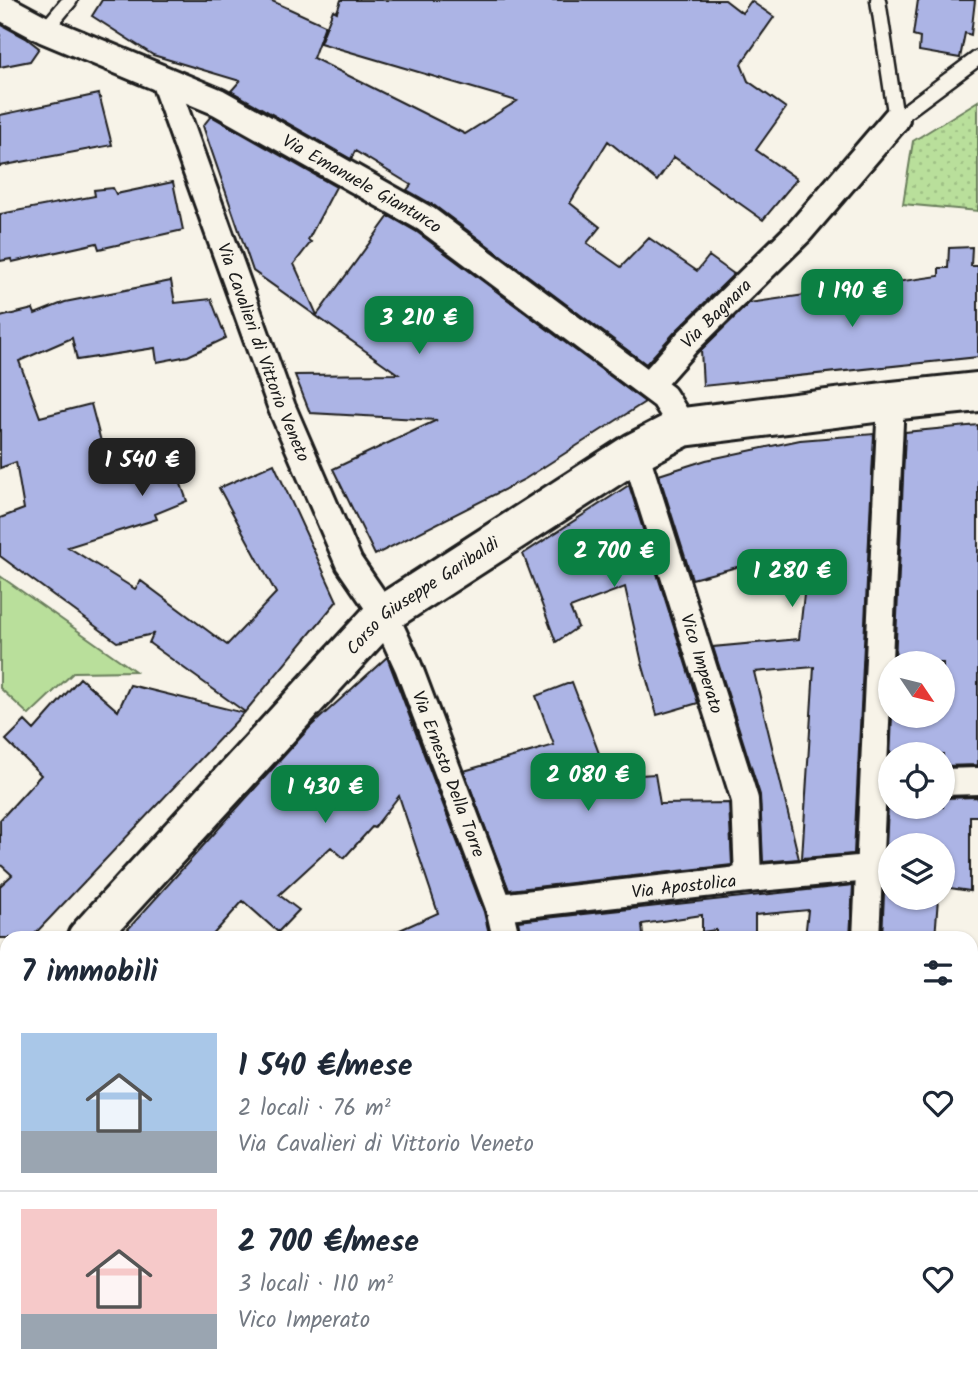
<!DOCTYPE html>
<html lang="it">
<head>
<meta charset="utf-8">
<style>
	body { margin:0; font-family:Kalam,sans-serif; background:#f2f2f3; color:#1f2937; height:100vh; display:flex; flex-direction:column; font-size:26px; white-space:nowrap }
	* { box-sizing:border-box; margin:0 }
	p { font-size:23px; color:#747a83 }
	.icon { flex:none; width:38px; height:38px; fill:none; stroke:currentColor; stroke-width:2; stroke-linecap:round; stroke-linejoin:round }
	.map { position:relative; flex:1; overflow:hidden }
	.details { position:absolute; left:0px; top:931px; width:978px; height:450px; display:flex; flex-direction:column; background:#fff; border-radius:21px 21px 0 0; box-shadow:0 2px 5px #0004 }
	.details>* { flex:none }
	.needle { width:46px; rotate:125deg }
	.controls { position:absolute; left:878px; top:651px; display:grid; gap:14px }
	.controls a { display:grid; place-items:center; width:77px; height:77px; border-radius:50%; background:#fff; box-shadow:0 2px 5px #0004; font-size:35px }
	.price { position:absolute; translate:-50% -60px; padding:0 16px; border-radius:14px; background:#0b8043; color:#fff; font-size:23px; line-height:46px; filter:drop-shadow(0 2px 4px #0008) }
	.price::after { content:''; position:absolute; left:50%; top:42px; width:21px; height:16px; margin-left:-10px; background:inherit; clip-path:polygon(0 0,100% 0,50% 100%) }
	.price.on { background:#222; color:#fff }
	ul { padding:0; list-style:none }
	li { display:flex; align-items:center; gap:21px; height:175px; padding:0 21px }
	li+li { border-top:2px solid #e0e1e3 }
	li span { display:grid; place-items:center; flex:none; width:196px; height:140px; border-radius:0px; color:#555 }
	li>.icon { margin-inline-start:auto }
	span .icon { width:84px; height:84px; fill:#fffc; stroke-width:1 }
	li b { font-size:30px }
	h2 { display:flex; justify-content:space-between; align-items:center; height:84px; padding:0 21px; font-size:30px }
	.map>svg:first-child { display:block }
	.park { fill:#b9df9b; stroke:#6a7e5c; stroke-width:2 }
	.garden { fill:url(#garden-dots); stroke:#6a7e5c; stroke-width:2 }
	.building { fill:#acb4e5; stroke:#1c1c1c; stroke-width:2 }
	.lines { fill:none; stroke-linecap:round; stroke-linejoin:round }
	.service-casing { stroke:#1c1c1c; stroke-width:19 }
	.minor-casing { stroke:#1c1c1c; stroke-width:32 }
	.primary-casing { stroke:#1c1c1c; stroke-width:44 }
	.service { stroke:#f7f3e8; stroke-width:14 }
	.minor { stroke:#f7f3e8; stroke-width:26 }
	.primary { stroke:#f7f3e8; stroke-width:38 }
	.labels { text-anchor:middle; stroke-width:5; stroke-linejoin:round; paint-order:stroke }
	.street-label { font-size:18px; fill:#1c1c1c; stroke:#f7f3e8 }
</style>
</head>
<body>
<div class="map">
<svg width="978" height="1380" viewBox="0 0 978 1380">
	<defs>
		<pattern id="garden-dots" width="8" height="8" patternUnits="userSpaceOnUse" patternTransform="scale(1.75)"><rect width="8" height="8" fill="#b9df9b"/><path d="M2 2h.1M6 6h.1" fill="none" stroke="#9ebf85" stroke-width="1.8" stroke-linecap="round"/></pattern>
	</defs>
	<rect width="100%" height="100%" fill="#f7f3e8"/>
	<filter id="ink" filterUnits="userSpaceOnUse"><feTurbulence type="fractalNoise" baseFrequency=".0143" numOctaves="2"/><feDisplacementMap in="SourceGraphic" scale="14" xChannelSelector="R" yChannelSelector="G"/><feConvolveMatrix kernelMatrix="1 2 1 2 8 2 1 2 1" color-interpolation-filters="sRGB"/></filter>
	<g filter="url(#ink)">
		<!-- park -->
		<path class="park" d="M 0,576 L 135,671 L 74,672 L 29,715 L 0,688 Z"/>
		<!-- garden -->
		<path class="garden" d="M 978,101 L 978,211 L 903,204 L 913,141 Z"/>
		<!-- building -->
		<path class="building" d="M 102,0 L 270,0 L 325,25 L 313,58 L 465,134 L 517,101 L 320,43 L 333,10 L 337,12 L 341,0 L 725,0 L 742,13 L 751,1 L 774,17 L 741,64 L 748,81 L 786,108 L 756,150 L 797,179 L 763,220 L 674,157 L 657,181 L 608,141 L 570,203 L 600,227 L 587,243 L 621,267 L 649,238 L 697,271 L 709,256 L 734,274 L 676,331 L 646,364 L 435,206 L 407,190 L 411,185 L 355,151 L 351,159 L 231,91 L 240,81 L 153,55 L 92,16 Z
			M 918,0 L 975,0 L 971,35 L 965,33 L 960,58 L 919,51 L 920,37 L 913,35 Z
			M 0,24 L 26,38 L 39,48 L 30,61 L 0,67 Z
			M 99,94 L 112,145 L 0,166 L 0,115 Z
			M 211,116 L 336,187 L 308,240 L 311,242 L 294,264 L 317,315 L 389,216 L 417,232 L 645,402 L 525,479 L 375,555 L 333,469 L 437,420 L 310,413 L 295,375 L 398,374 L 253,271 L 203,126 Z
			M 173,182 L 183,230 L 99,249 L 97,243 L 12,262 L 11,259 L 0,261 L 0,214 L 95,196 L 94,190 L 113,188 L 116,194 Z
			M 972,247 L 971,266 L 978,266 L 978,357 L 703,386 L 701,350 L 749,303 L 939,276 L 939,268 L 948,268 L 949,248 Z
			M 171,281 L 175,303 L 211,299 L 226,338 L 188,356 L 157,362 L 155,348 L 77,360 L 72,338 L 19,361 L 40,417 L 91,404 L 111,479 L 172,459 L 187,501 L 155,514 L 157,519 L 68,547 L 135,589 L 141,581 L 227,645 L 276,593 L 219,488 L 274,464 L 337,601 L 245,712 L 149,643 L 153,634 L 117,642 L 0,556 L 0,518 L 24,509 L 16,462 L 0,468 L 0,317 L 33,309 L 35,314 L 65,302 Z
			M 978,425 L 978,765 L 943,766 L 943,754 L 891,754 L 891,807 L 943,807 L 943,798 L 978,797 L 978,816 L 970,816 L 970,891 L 943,887 L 943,845 L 891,845 L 891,898 L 938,898 L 935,938 L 882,938 L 892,716 L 943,716 L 943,663 L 895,663 L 905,432 Z
			M 874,434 L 854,854 L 802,858 L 814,667 L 754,672 L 799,859 L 763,862 L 760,795 L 713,647 L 799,639 L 806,576 L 757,588 L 752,563 L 692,579 L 659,475 L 706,460 L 800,440 Z
			M 629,485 L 698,703 L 657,715 L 642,663 L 625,587 L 570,608 L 578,627 L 556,642 L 523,554 Z
			M 387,657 L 484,912 L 490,938 L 382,938 L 438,913 L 399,796 L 374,828 L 372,827 L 344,858 L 331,847 L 279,895 L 299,910 L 278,932 L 243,901 L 210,938 L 120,938 L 311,726 Z
			M 80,678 L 118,711 L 130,685 L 244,713 L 31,938 L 0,938 L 0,886 L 12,875 L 0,864 L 0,820 L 41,775 L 6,740 L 25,721 L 34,730 Z
			M 572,682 L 608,777 L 655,774 L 660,804 L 729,803 L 732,865 L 509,890 L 464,771 L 554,745 L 536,696 Z
			M 853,885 L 850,938 L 805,938 L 808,910 L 755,915 L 755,938 L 716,938 L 716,930 L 702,932 L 702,915 L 642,924 L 643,936 L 577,936 L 577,938 L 521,938 L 518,921 Z"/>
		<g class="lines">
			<defs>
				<path id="service" d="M 878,0 L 896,119 L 978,58
					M 45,30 L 70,0"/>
				<g id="minor">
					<path id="s1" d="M 0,6 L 45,30 L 218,102 L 426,219 L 664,397 L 683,427"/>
					<path id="s2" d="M 164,80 L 282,408 L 349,563 L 384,614 L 408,666 L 499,907 L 506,938"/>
					<path id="s3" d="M 649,385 L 687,342 L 800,231 L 896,119"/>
					<path id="s4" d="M 635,452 L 745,800 L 748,879"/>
					<path d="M 943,782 L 978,781"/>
					<path id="s5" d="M 499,907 L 748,879 L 869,868"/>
					<path d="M 866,938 L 891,401"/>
					<path d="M 0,1369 L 7,1368"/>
					<path d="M 238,1374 L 239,1380"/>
					<path d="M 485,1374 L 500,1380"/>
					<path d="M 617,1374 L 618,1380"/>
					<path d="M 839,1380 L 840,1374"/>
				</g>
				<g id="primary">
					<path id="s6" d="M 87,938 L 384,614 L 635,452 L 683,427 L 891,401 L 978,392"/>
					<path d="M 0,1034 L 7,1026"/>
				</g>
			</defs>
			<!-- service casing -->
			<use href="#service" class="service-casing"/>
			<!-- minor casing -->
			<use href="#minor" class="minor-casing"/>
			<!-- primary casing -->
			<use href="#primary" class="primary-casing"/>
			<!-- service -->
			<use href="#service" class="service"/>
			<!-- minor -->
			<use href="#minor" class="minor"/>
			<!-- primary -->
			<use href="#primary" class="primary"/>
		</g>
	</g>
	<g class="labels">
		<!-- street labels -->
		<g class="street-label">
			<text dy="6" stroke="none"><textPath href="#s1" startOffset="404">Via Emanuele Gianturco</textPath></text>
			<text dy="6" stroke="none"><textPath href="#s3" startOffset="98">Via Bagnara</textPath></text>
			<text dy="6" stroke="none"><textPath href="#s2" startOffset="290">Via Cavalieri di Vittorio Veneto</textPath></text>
			<text dy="6" stroke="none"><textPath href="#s6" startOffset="481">Corso Giuseppe Garibaldi</textPath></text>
			<text dy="6" stroke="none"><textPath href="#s4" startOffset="222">Vico Imperato</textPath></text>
			<text dy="6" stroke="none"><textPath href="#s2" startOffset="752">Via Ernesto Della Torre</textPath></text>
			<text dy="6" stroke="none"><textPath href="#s5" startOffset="186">Via Apostolica</textPath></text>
		</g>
	</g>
</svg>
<div class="controls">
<a><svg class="needle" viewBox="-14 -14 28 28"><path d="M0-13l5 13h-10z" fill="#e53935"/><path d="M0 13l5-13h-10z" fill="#747a83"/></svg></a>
<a><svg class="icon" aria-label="locate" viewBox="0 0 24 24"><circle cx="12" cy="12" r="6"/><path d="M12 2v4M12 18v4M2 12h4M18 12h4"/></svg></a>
<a><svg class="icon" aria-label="layers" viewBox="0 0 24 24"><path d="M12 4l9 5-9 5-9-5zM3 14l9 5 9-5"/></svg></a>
</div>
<b class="price" style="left:852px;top:329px">1 190 €</b>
<b class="price" style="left:419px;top:356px">3 210 €</b>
<b class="price on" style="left:142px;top:498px">1 540 €</b>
<b class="price" style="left:614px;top:589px">2 700 €</b>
<b class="price" style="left:792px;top:609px">1 280 €</b>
<b class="price" style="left:588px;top:813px">2 080 €</b>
<b class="price" style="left:325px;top:825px">1 430 €</b>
<section class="details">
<h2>7 immobili<svg class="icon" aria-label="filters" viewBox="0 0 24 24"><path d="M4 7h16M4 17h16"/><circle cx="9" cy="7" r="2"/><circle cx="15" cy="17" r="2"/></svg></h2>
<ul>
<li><span style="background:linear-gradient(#a9c7e8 70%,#9aa5b1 0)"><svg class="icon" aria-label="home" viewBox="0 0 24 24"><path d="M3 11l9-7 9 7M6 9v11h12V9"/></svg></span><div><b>1 540 €/mese</b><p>2 locali · 76 m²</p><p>Via Cavalieri di Vittorio Veneto</p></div><svg class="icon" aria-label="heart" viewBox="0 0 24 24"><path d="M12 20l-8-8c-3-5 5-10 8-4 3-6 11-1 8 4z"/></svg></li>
<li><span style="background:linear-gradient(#f6c9c9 75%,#9aa5b1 0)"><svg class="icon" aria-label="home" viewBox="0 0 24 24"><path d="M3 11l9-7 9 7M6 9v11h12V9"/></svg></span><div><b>2 700 €/mese</b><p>3 locali · 110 m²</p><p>Vico Imperato</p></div><svg class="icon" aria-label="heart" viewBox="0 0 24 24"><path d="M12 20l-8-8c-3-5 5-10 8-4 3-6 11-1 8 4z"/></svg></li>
</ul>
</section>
</div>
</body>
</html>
